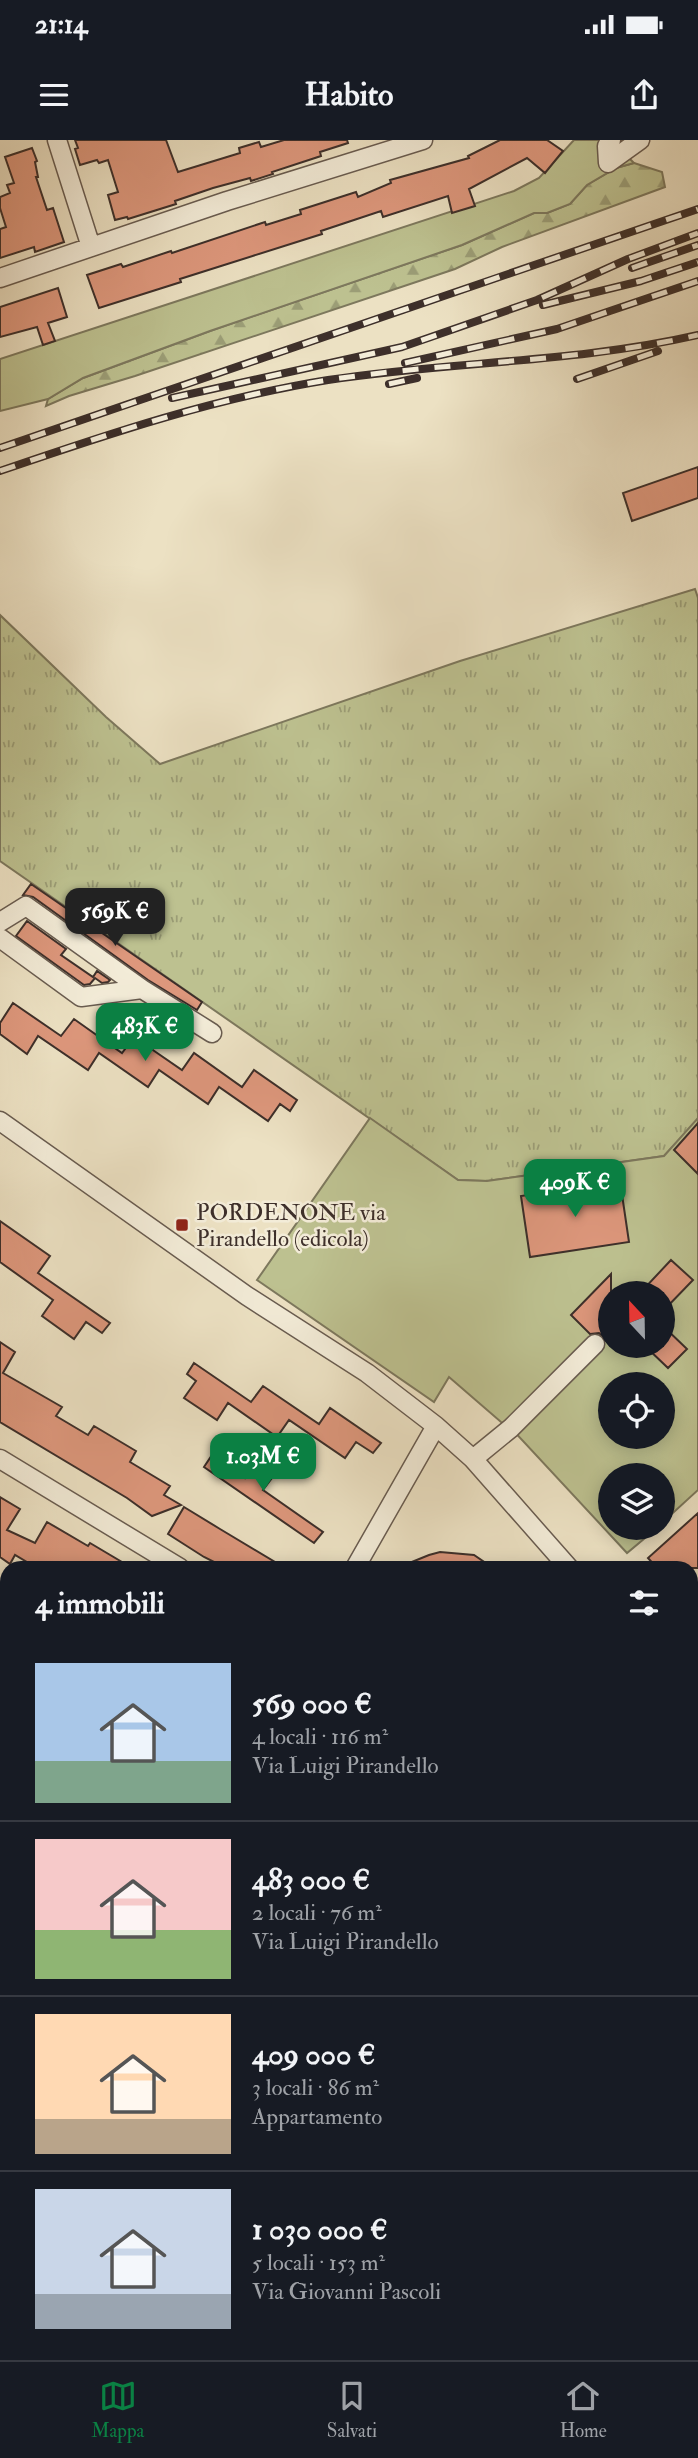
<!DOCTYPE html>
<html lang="it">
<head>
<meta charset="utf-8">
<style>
	body { margin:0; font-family:"IM FELL Double Pica",serif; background:#20242c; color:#f1f3f6; height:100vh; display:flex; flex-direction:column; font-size:26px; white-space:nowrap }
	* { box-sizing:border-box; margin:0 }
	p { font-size:23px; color:#9ea1a6 }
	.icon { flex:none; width:38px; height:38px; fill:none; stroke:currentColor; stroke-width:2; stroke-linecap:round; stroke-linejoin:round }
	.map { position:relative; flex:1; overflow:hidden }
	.drawer { position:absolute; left:0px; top:1421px; width:698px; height:800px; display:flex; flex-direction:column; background:#171b24; border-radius:21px 21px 0 0; box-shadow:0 4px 18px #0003 }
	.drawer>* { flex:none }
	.needle { width:46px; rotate:338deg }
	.controls { position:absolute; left:598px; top:1141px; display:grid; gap:14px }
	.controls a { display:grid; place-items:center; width:77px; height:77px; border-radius:50%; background:#171b24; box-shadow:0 4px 18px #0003; font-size:35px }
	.price { position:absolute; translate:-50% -60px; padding:0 16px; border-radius:14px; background:#0b8043; color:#fff; font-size:23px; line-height:46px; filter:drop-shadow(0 2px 4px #0008) }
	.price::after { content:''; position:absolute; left:50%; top:42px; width:21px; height:16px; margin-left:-10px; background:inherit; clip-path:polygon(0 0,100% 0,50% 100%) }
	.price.active { background:#222; color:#fff }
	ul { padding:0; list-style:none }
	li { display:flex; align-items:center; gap:21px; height:175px; padding:0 35px }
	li+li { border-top:2px solid #363941 }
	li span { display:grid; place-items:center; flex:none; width:196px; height:140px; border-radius:0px; color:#555 }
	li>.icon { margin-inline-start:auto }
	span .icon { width:84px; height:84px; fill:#fffc; stroke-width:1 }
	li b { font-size:30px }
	h2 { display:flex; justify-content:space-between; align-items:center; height:84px; padding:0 35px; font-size:30px }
	.status { display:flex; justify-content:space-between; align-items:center; height:49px; padding:0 35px; background:#171b24; direction:ltr }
	.status svg { height:19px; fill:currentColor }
	header { display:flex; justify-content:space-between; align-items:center; height:91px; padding:0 35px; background:#171b24; font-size:32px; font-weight:800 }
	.dock { display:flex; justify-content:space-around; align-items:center; height:98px; border-top:2px solid #363941; background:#171b24; font-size:19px; color:#9ea1a6 }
	.dock a { display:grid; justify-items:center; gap:4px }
	.dock .active { color:#0b8043 }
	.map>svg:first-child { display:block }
	.grass { fill:url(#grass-tufts); stroke:#7d785d; stroke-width:2 }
	.forest { fill:url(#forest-firs); stroke:#7d785d; stroke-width:2 }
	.park { fill:#bdc190; stroke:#7d785d; stroke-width:2; fill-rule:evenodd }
	.building { fill:#dd977c; stroke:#3d2f2a; stroke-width:2 }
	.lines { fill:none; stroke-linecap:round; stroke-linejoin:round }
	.street-casing { stroke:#695c50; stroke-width:21 }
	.secondary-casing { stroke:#3d2f2a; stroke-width:28 }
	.street { stroke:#f3ecd8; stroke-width:18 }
	.secondary { stroke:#f3ecd8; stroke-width:24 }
	.rail-casing { stroke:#3d2f2a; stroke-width:8 }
	.rail { stroke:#f3ecd8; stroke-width:5; stroke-dasharray:16; stroke-linecap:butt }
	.poi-dot { fill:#8f2418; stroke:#f3ecd8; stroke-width:2.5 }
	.labels { text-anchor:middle; stroke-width:5; stroke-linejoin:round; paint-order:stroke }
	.poi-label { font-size:23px; fill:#3d2f2a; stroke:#f3ecd8; text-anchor:start }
</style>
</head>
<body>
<div class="status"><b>21:14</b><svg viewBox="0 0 49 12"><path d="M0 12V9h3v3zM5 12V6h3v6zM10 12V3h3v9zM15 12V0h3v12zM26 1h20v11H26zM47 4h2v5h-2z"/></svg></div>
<header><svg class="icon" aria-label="menu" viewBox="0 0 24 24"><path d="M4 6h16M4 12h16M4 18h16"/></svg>Habito<svg class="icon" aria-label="share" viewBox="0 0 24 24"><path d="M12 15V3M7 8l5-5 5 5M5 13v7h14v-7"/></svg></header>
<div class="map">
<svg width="698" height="2220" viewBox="0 0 698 2220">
	<defs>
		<pattern id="grass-tufts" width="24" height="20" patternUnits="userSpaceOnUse" patternTransform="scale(1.75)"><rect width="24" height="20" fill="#bdc190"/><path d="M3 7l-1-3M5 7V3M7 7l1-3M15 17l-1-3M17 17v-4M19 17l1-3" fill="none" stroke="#9b9d76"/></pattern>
		<pattern id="forest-firs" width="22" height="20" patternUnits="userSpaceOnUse" patternTransform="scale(1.75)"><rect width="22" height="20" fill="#bdc190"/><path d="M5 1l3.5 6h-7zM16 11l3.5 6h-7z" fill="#9b9d76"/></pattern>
	</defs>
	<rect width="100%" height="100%" fill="#ece1c3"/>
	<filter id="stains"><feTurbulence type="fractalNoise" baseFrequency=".00286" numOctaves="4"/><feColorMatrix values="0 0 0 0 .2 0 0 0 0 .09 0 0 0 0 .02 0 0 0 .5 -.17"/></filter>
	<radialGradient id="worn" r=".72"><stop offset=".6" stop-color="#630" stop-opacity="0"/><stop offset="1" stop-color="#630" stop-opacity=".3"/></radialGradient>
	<!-- grass -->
	<path class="grass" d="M 695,449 L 698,458 L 698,980 L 664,1016 L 487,1041 L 458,1040 L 0,721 L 0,475 L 106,577 L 160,624 L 460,521 Z"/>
	<!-- forest -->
	<path class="forest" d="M 634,23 L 662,32 L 665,47 L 502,107 L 455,129 L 135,236 L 69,256 L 46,266 L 48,259 L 83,238 L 210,191 L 462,105 L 534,73 L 547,73 L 570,64 L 587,45 L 616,28 Z"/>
	<!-- park -->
	<path class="park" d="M 574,0 L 611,0 L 634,23 L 616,28 L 587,45 L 570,64 L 547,73 L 534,73 L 462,105 L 210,191 L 83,238 L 48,259 L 0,271 L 0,219 L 514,51 L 539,38 Z
		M 370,978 L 458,1040 L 487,1041 L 664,1016 L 698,978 L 698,1350 L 663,1382 L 663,1335 L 611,1335 L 611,1388 L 657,1388 L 627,1413 L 511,1288 L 501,1282 L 449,1237 L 434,1262 L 257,1140 ZM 611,1153 L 663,1153 L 663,1206 L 611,1206 ZM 611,1244 L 663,1244 L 663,1297 L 611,1297 Z
		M 698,1913 L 698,1967 L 691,1960 L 691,1920 Z"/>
	<!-- building -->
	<path class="building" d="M 75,0 L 166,0 L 178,32 L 240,13 L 239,8 L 259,2 L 261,7 L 284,0 L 347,0 L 348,3 L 320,12 L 321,16 L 272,32 L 273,34 L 251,41 L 250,38 L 213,48 L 175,61 L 176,64 L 128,79 L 127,77 L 115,80 L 108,55 L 118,52 L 108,20 L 99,23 L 97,20 L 80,25 L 75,9 L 78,8 Z
		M 500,0 L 547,0 L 563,11 L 545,33 L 527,18 L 469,49 L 475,66 L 452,73 L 448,56 L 383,77 L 381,71 L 321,91 L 322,94 L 180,139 L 181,142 L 99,168 L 87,135 L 121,124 L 123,127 L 171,111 L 172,113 L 265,82 L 266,85 L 301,74 L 300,70 L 356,52 L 358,57 L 391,43 L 390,40 L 469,18 L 468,16 Z
		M 32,8 L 37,21 L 35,22 L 38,37 L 36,37 L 47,70 L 53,68 L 64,102 L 35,112 L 34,107 L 0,118 L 0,89 L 6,87 L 0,68 L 0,57 L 10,53 L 7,45 L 14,43 L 5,17 Z
		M 58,148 L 67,177 L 48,183 L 55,201 L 43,205 L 37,187 L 0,197 L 0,167 Z
		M 698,327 L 698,358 L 632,381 L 623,353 Z
		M 31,744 L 202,862 L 197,870 L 148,840 L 33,757 L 23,755 Z
		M 27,781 L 66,809 L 61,815 L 93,837 L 97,831 L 110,840 L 108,842 L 102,843 L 95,838 L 90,844 L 84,845 L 16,796 Z
		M 13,863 L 61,896 L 74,879 L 122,913 L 134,897 L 182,930 L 194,913 L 242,947 L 254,930 L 297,960 L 290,971 L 280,964 L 268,981 L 219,947 L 208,964 L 159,930 L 148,947 L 99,913 L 88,930 L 38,896 L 27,914 L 0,894 L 0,883 Z
		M 698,983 L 698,1034 L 674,1010 Z
		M 620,1041 L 629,1102 L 530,1117 L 521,1056 Z
		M 0,1081 L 50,1116 L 38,1133 L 110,1183 L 102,1193 L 86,1182 L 74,1199 L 42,1176 L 53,1160 L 0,1122 Z
		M 671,1120 L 693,1140 L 663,1171 L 663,1153 L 640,1153 Z
		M 611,1134 L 611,1193 L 605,1199 L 599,1193 L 590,1194 L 571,1175 Z
		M 663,1186 L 687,1209 L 668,1228 L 645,1206 L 663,1206 Z
		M 0,1202 L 15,1212 L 3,1233 L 62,1267 L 56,1276 L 88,1295 L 94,1286 L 136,1311 L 130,1322 L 170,1346 L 164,1355 L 181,1365 L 152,1376 L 127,1358 L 0,1282 Z
		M 194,1223 L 251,1262 L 263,1246 L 319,1284 L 330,1268 L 381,1303 L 373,1313 L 356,1302 L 345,1318 L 289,1280 L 277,1297 L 228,1263 L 217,1280 L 184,1258 L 196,1241 L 187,1234 Z
		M 212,1315 L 245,1338 L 260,1317 L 278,1330 L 263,1350 L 323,1392 L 314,1403 L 204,1327 Z
		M 0,1357 L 20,1369 L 7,1390 L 35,1403 L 47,1382 L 88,1406 L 90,1403 L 132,1428 L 37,1428 L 15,1415 L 10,1424 L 0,1417 Z
		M 184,1367 L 220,1389 L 285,1428 L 226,1428 L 204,1417 L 168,1394 Z
		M 698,1373 L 698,1428 L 657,1428 L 648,1418 Z
		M 440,1412 L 474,1415 L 493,1428 L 397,1428 L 429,1415 Z"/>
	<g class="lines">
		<defs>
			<path id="street" d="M 57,0 L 91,107
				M 611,0 L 607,6 L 608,23 L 640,0
				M 0,138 L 227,61 L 423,0
				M 0,782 L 26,766 L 142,849
				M 0,798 L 81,857 L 142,849 L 212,893
				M 0,981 L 247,1156 L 367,1233 L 436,1286 L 473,1319 L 569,1428
				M 0,1319 L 180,1428
				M 473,1319 L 511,1288 L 595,1204
				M 355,1428 L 436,1286
				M 0,1530 L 7,1533
				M 691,1566 L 698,1573
				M 691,1720 L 698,1713
				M 0,1732 L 7,1736
				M 7,2035 L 0,2049 L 7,2054
				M 0,2177 L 7,2182
				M 52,2214 L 61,2220
				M 237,2214 L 246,2220
				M 190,2220 L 194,2214"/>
			<path id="secondary" d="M 0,1877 L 7,1881
				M 505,2214 L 513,2220"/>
		</defs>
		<!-- street casing -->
		<use href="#street" class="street-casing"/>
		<!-- secondary casing -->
		<use href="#secondary" class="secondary-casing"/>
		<!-- street -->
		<use href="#street" class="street"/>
		<!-- secondary -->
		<use href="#secondary" class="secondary"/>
		<defs>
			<path id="rail" d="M 632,128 L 698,105
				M 543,165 L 641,141 L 698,122
				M 405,223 L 557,189 L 698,141
				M 577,239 L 658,211
				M 389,244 L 417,238
				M 172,258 L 402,207 L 537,160 L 628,119 L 698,93
				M 0,308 L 698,69
				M 0,331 C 108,294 215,258 328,240 C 451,221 576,223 698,195"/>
		</defs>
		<!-- rail casing -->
		<use href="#rail" class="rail-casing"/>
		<!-- rail -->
		<use href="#rail" class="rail"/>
	</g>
	<!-- markers -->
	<rect class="poi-dot" x="175" y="1078" width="14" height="14" rx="3.5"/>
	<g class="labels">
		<!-- poi labels -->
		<g class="poi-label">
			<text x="196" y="1080">PORDENONE via<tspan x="196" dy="26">Pirandello (edicola)</tspan></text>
		</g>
	</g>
	<rect width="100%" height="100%" filter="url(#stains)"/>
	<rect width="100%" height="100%" fill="url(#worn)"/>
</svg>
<div class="controls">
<a><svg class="needle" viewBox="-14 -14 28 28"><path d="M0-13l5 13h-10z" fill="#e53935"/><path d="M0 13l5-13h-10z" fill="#9ea1a6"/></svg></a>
<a><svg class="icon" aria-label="locate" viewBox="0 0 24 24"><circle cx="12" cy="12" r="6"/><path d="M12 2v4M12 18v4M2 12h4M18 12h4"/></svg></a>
<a><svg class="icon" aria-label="layers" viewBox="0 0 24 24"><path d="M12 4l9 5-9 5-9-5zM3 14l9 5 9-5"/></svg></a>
</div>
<b class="price active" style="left:115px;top:808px">569K €</b>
<b class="price" style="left:145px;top:923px">483K €</b>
<b class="price" style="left:575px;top:1079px">409K €</b>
<b class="price" style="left:263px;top:1353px">1.03M €</b>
<section class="drawer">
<h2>4 immobili<svg class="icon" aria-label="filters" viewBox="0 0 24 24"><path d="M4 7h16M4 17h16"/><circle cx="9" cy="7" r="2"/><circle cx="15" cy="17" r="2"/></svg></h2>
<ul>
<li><span style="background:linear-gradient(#a9c7e8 70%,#7fa58c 0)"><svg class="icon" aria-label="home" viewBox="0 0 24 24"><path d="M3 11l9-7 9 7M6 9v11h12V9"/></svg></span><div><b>569 000 €</b><p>4 locali · 116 m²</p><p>Via Luigi Pirandello</p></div></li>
<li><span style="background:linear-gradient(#f6c9c9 65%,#8fb573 0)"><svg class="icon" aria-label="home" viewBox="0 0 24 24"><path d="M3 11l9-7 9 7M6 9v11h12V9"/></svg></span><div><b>483 000 €</b><p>2 locali · 76 m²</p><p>Via Luigi Pirandello</p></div></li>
<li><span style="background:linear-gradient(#ffd9b3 75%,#b9a48a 0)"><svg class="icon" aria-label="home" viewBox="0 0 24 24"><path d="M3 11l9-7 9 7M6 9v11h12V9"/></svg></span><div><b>409 000 €</b><p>3 locali · 86 m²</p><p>Appartamento</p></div></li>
<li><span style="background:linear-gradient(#c9d6e8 75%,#9aa5b1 0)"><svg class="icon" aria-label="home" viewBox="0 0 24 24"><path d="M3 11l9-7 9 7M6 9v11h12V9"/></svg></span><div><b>1 030 000 €</b><p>5 locali · 153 m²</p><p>Via Giovanni Pascoli</p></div></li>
</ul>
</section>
</div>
<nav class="dock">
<a class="active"><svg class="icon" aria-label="map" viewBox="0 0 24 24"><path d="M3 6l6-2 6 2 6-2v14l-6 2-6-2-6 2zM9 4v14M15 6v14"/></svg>Mappa</a>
<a><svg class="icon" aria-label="saved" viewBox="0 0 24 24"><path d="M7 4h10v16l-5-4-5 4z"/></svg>Salvati</a>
<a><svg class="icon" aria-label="home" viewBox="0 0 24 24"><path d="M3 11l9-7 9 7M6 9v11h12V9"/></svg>Home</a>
</nav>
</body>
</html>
